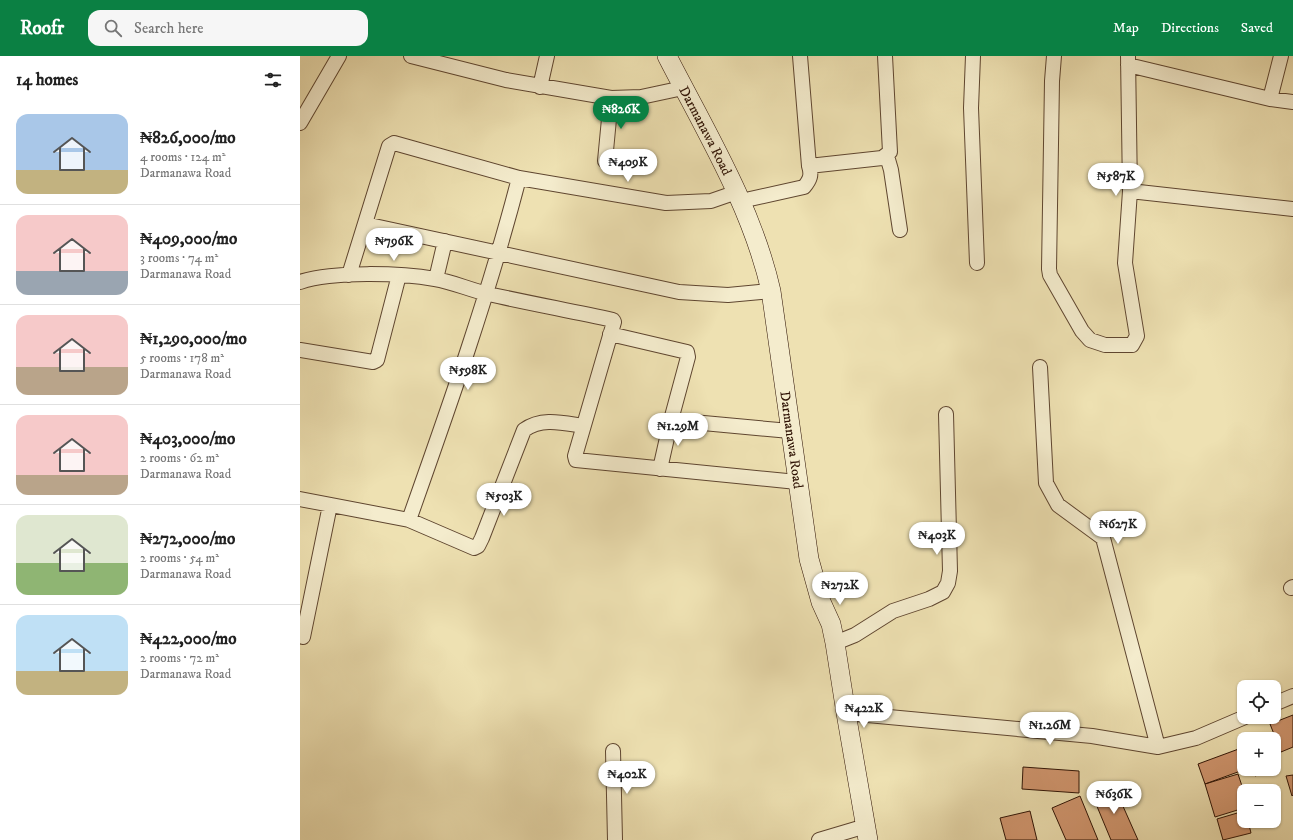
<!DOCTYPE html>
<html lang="en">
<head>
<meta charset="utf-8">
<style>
	body { margin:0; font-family:"IM FELL DW Pica",serif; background:#f6f6f6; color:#222; height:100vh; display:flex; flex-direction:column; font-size:15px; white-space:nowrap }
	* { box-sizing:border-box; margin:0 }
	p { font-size:13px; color:#767676 }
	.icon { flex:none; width:22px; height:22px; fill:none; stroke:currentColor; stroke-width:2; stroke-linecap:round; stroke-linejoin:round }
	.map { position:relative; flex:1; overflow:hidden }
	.details { display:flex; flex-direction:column; background:#fff; width:300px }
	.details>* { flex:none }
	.tools { position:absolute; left:937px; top:624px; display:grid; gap:8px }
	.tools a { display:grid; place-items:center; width:44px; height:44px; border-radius:8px; background:#fff; box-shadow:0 1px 3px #0004; font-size:20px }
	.price { position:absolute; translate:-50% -34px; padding:0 9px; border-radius:14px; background:#fff; color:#222; font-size:13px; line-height:26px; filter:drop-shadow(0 1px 2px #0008) }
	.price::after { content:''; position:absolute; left:50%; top:24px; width:12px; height:9px; margin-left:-6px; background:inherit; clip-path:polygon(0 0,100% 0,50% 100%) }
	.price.active { background:#0b8043; color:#fff }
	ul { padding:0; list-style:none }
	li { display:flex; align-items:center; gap:12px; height:100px; padding:0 16px }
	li+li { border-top:1px solid #e0e0e0 }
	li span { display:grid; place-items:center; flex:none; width:112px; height:80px; border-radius:12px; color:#555 }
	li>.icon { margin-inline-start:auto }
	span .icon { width:48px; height:48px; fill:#fffc; stroke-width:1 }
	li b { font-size:17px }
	h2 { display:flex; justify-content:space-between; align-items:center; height:48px; padding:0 16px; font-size:17px }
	header { display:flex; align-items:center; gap:24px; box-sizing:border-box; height:56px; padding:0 20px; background:#0b8043; color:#fff }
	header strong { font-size:19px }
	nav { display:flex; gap:22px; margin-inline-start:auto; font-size:14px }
	.search { width:280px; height:36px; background:#f6f6f6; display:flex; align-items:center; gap:10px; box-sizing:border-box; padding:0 14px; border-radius:12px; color:#767676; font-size:15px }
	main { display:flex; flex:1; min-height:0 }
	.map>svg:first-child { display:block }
	.building { fill:#d29770; stroke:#2f1305 }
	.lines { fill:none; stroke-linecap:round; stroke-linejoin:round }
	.street-casing { stroke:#5f4630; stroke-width:16 }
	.secondary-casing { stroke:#2f1305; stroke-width:20 }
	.street { stroke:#f4eccd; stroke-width:14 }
	.secondary { stroke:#f4eccd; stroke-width:19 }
	.labels { text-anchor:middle; stroke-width:3.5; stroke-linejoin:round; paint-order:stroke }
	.street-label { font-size:14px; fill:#2f1305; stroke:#f4eccd }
</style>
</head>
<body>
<header>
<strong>Roofr</strong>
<div class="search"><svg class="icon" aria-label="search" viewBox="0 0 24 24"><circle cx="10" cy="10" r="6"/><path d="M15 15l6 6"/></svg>Search here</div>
<nav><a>Map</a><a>Directions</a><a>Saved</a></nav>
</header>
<main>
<section class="details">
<h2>14 homes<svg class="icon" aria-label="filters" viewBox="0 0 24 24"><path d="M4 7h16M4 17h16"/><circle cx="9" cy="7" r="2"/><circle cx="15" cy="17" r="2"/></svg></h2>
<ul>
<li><span style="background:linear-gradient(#a9c7e8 70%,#c2b280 0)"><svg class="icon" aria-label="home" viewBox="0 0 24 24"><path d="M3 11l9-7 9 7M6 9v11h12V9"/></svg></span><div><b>₦826,000/mo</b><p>4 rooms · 124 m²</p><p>Darmanawa Road</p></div></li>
<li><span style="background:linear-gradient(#f6c9c9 70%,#9aa5b1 0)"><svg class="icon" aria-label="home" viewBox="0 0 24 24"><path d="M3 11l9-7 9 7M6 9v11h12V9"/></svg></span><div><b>₦409,000/mo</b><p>3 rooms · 74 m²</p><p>Darmanawa Road</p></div></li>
<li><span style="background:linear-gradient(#f6c9c9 65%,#b9a48a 0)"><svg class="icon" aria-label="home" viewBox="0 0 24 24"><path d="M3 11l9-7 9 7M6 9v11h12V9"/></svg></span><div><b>₦1,290,000/mo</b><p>5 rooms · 178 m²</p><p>Darmanawa Road</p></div></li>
<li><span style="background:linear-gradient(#f6c9c9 75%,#b9a48a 0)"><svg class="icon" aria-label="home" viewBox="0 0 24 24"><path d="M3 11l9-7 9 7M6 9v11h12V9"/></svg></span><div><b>₦403,000/mo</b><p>2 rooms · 62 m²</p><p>Darmanawa Road</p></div></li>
<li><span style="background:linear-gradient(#dfe7d0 60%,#8fb573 0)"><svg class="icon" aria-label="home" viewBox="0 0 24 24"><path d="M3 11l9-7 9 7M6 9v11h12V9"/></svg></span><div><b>₦272,000/mo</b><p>2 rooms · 54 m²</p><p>Darmanawa Road</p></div></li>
<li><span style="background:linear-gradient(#bfe0f5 70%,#c2b280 0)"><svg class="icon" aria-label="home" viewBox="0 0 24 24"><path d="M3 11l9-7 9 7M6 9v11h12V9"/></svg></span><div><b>₦422,000/mo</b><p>2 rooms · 72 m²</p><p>Darmanawa Road</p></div></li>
</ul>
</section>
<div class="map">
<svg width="993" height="784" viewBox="0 0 993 784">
	<rect width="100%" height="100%" fill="#eee1b2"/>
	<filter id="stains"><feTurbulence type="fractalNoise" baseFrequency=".005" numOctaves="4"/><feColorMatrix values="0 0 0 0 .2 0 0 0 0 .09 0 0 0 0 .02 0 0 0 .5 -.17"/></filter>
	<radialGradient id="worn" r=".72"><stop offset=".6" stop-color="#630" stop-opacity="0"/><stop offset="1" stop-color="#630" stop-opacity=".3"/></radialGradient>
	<!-- building -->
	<path class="building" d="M 993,659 L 993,691 L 981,696 L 970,668 Z
		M 944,691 L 944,713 L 946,713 L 905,728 L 898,708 Z
		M 974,697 L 980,712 L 955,720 L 952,713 L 974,713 Z
		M 723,711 L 779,715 L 779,737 L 722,733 Z
		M 938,718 L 944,736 L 944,752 L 915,761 L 905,728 Z
		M 993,719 L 993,739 L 992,740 L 986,720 Z
		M 814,730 L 838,784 L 811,784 L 791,736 Z
		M 780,740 L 798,784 L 766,784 L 752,752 Z
		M 730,755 L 737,784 L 706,784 L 700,762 Z
		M 944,755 L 944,765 L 948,765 L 951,777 L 923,784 L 917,763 Z"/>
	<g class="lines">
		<defs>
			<path id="street" d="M 111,0 L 206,24 L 311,42 L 341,41 L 383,32
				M 673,0 L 671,52 L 677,207
				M 754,0 L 752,25 L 749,213 L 750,219 L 782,275 L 790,284 L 805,289 L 832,289 L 837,280 L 825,207 L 830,135 L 828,0
				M 828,9 L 970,43 L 993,46
				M 240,31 L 247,0
				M 970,43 L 981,0
				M 0,67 L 39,0
				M 587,100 L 591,114 L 600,174
				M 305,105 L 311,42
				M 509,110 L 582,102 L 590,96 L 585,0
				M 830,135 L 993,153
				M 441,145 L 504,131 C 510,124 512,119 509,110 L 500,0
				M 65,168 L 379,236 L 428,239 L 471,235
				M 49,219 L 89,90 L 94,87 L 219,122 L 366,147 L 411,145 L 437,136
				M 136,223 L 145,185
				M 0,226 C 33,215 101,217 135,223 C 153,226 170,234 188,238 C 229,247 271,255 313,264 L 314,266 L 275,400 L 276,404 L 497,426
				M 310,278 L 387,296 L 388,301 L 371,364 L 360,413
				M 0,294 L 73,306 L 77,304 L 99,219
				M 740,311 L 746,427 L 758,449 L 803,482 L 858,691
				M 371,364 L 490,375
				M 0,443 L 109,464 L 174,492 L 178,490 L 182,482 L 224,374 C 242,361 263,367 283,370
				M 109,464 C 149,351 189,238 219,122
				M 991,532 L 993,531
				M 3,581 L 30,449
				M 535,587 L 555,579 L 593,555 L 629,543 L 643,536 L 648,527 L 650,515 L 646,358
				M 974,648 L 993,640
				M 546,657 L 792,680 L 858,691 L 896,682 L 945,661
				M 313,695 L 315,784
				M 519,784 L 566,770"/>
			<g id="secondary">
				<path id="s1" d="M 367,0 C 406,76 452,151 471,235 L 509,503 L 521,546 L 531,568 L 535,587 L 546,657 L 568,784"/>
			</g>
		</defs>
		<!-- street casing -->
		<use href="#street" class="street-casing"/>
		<!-- secondary casing -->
		<use href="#secondary" class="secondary-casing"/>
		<!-- street -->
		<use href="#street" class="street"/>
		<!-- secondary -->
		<use href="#secondary" class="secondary"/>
	</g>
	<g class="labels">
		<!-- street labels -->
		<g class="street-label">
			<text dy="5" stroke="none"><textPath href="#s1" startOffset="84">Darmanawa Road</textPath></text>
			<text dy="5" stroke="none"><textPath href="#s1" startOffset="408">Darmanawa Road</textPath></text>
		</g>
	</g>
	<rect width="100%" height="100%" filter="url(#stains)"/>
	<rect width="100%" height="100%" fill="url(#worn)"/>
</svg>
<div class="tools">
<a><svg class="icon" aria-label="locate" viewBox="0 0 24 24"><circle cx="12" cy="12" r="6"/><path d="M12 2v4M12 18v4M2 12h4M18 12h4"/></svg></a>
<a>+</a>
<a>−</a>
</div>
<b class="price active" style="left:321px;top:74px">₦826K</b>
<b class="price" style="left:328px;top:127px">₦409K</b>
<b class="price" style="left:816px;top:141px">₦587K</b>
<b class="price" style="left:94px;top:206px">₦796K</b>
<b class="price" style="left:168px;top:335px">₦598K</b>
<b class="price" style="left:378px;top:391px">₦1.29M</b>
<b class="price" style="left:204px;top:461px">₦503K</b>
<b class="price" style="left:818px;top:489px">₦627K</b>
<b class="price" style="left:637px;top:500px">₦403K</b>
<b class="price" style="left:540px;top:550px">₦272K</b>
<b class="price" style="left:564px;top:673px">₦422K</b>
<b class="price" style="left:750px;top:690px">₦1.26M</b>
<b class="price" style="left:327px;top:739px">₦402K</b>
<b class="price" style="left:814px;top:759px">₦636K</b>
</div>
</main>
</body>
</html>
